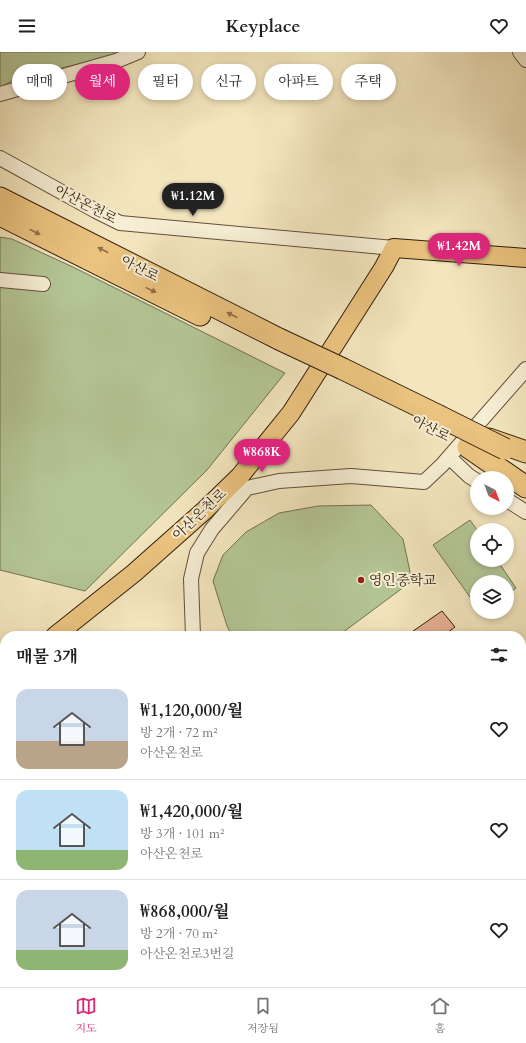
<!DOCTYPE html>
<html lang="ko">
<head>
<meta charset="utf-8">
<style>
	body { margin:0; font-family:Cardo,"Noto Serif KR",serif; background:#f2f2f2; color:#202124; height:100vh; display:flex; flex-direction:column; font-size:15px; white-space:nowrap }
	* { box-sizing:border-box; margin:0 }
	p { font-size:13px; color:#757577 }
	.icon { flex:none; width:22px; height:22px; fill:none; stroke:currentColor; stroke-width:2; stroke-linecap:round; stroke-linejoin:round }
	.map { position:relative; flex:1; overflow:hidden }
	.side { position:absolute; left:0px; top:579px; width:526px; height:356px; display:flex; flex-direction:column; background:#fff; border-radius:16px 16px 0 0; box-shadow:0 2px 6px #0003 }
	.side>* { flex:none }
	.banner { position:absolute; left:12px; top:12px; width:502px; height:36px; display:flex; gap:8px }
	.needle { width:26px; rotate:139deg }
	.fabs { position:absolute; left:470px; top:419px; display:grid; gap:8px }
	.fabs a { display:grid; place-items:center; width:44px; height:44px; border-radius:50%; background:#fff; box-shadow:0 2px 6px #0003; font-size:20px }
	.price { position:absolute; translate:-50% -34px; padding:0 9px; border-radius:14px; background:#db2777; color:#fff; font-size:13px; line-height:26px; filter:drop-shadow(0 1px 2px #0008) }
	.price::after { content:''; position:absolute; left:50%; top:24px; width:12px; height:9px; margin-left:-6px; background:inherit; clip-path:polygon(0 0,100% 0,50% 100%) }
	.price.selected { background:#222; color:#fff }
	ul { padding:0; list-style:none }
	li { display:flex; align-items:center; gap:12px; height:100px; padding:0 16px }
	li+li { border-top:1px solid #e0e0e0 }
	li span { display:grid; place-items:center; flex:none; width:112px; height:80px; border-radius:12px; color:#555 }
	li>.icon { margin-inline-start:auto }
	span .icon { width:48px; height:48px; fill:#fffc; stroke-width:1 }
	li b { font-size:17px }
	h2 { display:flex; justify-content:space-between; align-items:center; height:48px; padding:0 16px; font-size:17px }
	.chip { padding:0 14px; border-radius:18px; background:#fff; box-shadow:0 2px 6px #0003; font-size:14px; line-height:36px }
	.chip.selected { background:#db2777; color:#fff }
	header { display:flex; justify-content:space-between; align-items:center; height:52px; padding:0 16px; background:#fff; font-size:18px; font-weight:600 }
	.dock { display:flex; justify-content:space-around; align-items:center; height:56px; border-top:1px solid #e0e0e0; background:#fff; font-size:11px; color:#757577 }
	.dock a { display:grid; justify-items:center; gap:2px }
	.dock .selected { color:#db2777 }
	.map>svg:first-child { display:block }
	.green { fill:#b4c696; stroke:#737252 }
	.building { fill:#e5af92; stroke:#321d0d }
	.lines { fill:none; stroke-linecap:round; stroke-linejoin:round }
	.minor-casing { stroke:#624f39; stroke-width:16 }
	.major-casing { stroke:#321d0d; stroke-width:20 }
	.highway-casing { stroke:#321d0d; stroke-width:23 }
	.minor { stroke:#f7efd5; stroke-width:14 }
	.major { stroke:#eac37f; stroke-width:18 }
	.highway { stroke:#eac37f; stroke-width:21 }
	.highway-bridge-casing { stroke:#321d0d; stroke-width:23; stroke-linecap:butt }
	.highway-bridge { stroke:#eac37f; stroke-width:21 }
	.oneway { fill:#8e7046 }
	.poi-dot { fill:#8f2418; stroke:#f7efd5; stroke-width:1.5 }
	.labels { text-anchor:middle; stroke-width:4; stroke-linejoin:round; paint-order:stroke }
	.street-label { font-size:14px; fill:#321d0d; stroke:#f7efd5 }
	.poi-label { font-size:14px; fill:#321d0d; stroke:#f7efd5; text-anchor:start }
</style>
</head>
<body>
<header><svg class="icon" aria-label="menu" viewBox="0 0 24 24"><path d="M4 6h16M4 12h16M4 18h16"/></svg>Keyplace<svg class="icon" aria-label="heart" viewBox="0 0 24 24"><path d="M12 20l-8-8c-3-5 5-10 8-4 3-6 11-1 8 4z"/></svg></header>
<div class="map">
<svg width="526" height="935" viewBox="0 0 526 935">
	<rect width="100%" height="100%" fill="#f3e6be"/>
	<filter id="stains"><feTurbulence type="fractalNoise" baseFrequency=".005" numOctaves="4"/><feColorMatrix values="0 0 0 0 .2 0 0 0 0 .09 0 0 0 0 .02 0 0 0 .5 -.17"/></filter>
	<radialGradient id="worn" r=".72"><stop offset=".6" stop-color="#630" stop-opacity="0"/><stop offset="1" stop-color="#630" stop-opacity=".3"/></radialGradient>
	<!-- green -->
	<path class="green" d="M 0,0 L 131,0 L 18,26 L 0,35 Z
		M 0,185 L 12,187 L 75,216 L 285,321 L 207,418 L 85,539 L 0,518 Z
		M 371,453 L 403,487 L 412,529 L 338,584 L 232,584 L 227,574 L 213,529 L 223,503 L 246,480 L 279,461 L 318,454 Z
		M 470,468 L 477,478 L 477,508 L 497,508 L 516,536 L 507,542 L 507,530 L 477,530 L 477,555 L 433,493 Z
		M 521,820 C 526,832 520,843 526,854 L 526,935 L 454,935 L 451,930 L 521,930 Z"/>
	<!-- building -->
	<path class="building" d="M 442,559 L 455,575 L 443,584 L 406,584 Z"/>
	<g class="lines">
		<defs>
			<path id="minor" d="M 520,0 L 526,8
				M 0,42 L 116,9 L 138,0
				M 0,106 L 96,159 L 120,171 L 394,196
				M 0,228 L 43,232
				M 449,405 L 469,424 L 477,429
				M 507,448 L 526,460
				M 193,584 L 191,527 L 197,501 L 212,477 L 247,436 L 279,429 L 351,424 L 424,430 L 442,413 L 526,317
				M 521,651 L 526,647
				M 521,741 L 526,748
				M 0,920 L 5,915"/>
			<path id="major" d="M 55,584 L 134,521 L 205,458 L 240,424 L 291,361 L 384,215 L 394,196 L 526,206
				M 0,628 L 5,624"/>
			<path id="highway" d="M 0,146 L 279,287
				M 0,163 L 200,263
				M 343,317 L 437,363
				M 489,387 L 526,400
				M 468,395 L 526,435"/>
		</defs>
		<!-- minor casing -->
		<use href="#minor" class="minor-casing"/>
		<!-- major casing -->
		<use href="#major" class="major-casing"/>
		<!-- highway casing -->
		<use href="#highway" class="highway-casing"/>
		<!-- minor -->
		<use href="#minor" class="minor"/>
		<!-- major -->
		<use href="#major" class="major"/>
		<!-- highway -->
		<use href="#highway" class="highway"/>
		<defs>
			<path id="highway-bridge" d="M 279,287 L 343,317
				M 437,363 L 505,397"/>
		</defs>
		<!-- highway-bridge casing -->
		<use href="#highway-bridge" class="highway-bridge-casing"/>
		<!-- highway-bridge -->
		<use href="#highway-bridge" class="highway-bridge"/>
	</g>
	<!-- one-way arrows -->
	<defs><path id="oneway-solid" d="M-6-.8H1V-3.2L6.5 0L1 3.2V.8H-6Z"/></defs>
	<g class="oneway">
		<use href="#oneway-solid" transform="translate(35 180) rotate(27)"/>
		<use href="#oneway-solid" transform="translate(103 198) rotate(-153)"/>
		<use href="#oneway-solid" transform="translate(151 238) rotate(26)"/>
		<use href="#oneway-solid" transform="translate(232 263) rotate(-153)"/>
	</g>
	<!-- markers -->
	<circle class="poi-dot" cx="361" cy="528" r="4"/>
	<g class="labels">
		<!-- street labels -->
		<g class="street-label">
			<text transform="translate(86 152) rotate(27)" y="5">아산온천로</text>
			<text transform="translate(140 216) rotate(27)" y="5">아산로</text>
			<text transform="translate(431 376) rotate(27)" y="5">아산로</text>
			<text transform="translate(199 462) rotate(-43)" y="5">아산온천로</text>
		</g>
		<!-- poi labels -->
		<g class="poi-label">
			<text x="369" y="533">영인중학교</text>
		</g>
	</g>
	<rect width="100%" height="100%" filter="url(#stains)"/>
	<rect width="100%" height="100%" fill="url(#worn)"/>
</svg>
<div class="fabs">
<a><svg class="needle" viewBox="-14 -14 28 28"><path d="M0-13l5 13h-10z" fill="#e53935"/><path d="M0 13l5-13h-10z" fill="#757577"/></svg></a>
<a><svg class="icon" aria-label="locate" viewBox="0 0 24 24"><circle cx="12" cy="12" r="6"/><path d="M12 2v4M12 18v4M2 12h4M18 12h4"/></svg></a>
<a><svg class="icon" aria-label="layers" viewBox="0 0 24 24"><path d="M12 4l9 5-9 5-9-5zM3 14l9 5 9-5"/></svg></a>
</div>
<b class="price selected" style="left:193px;top:165px">₩1.12M</b>
<b class="price" style="left:459px;top:215px">₩1.42M</b>
<b class="price" style="left:262px;top:421px">₩868K</b>
<div class="banner">
<a class="chip">매매</a>
<a class="chip selected">월세</a>
<a class="chip">필터</a>
<a class="chip">신규</a>
<a class="chip">아파트</a>
<a class="chip">주택</a>
</div>
<section class="side">
<h2>매물 3개<svg class="icon" aria-label="filters" viewBox="0 0 24 24"><path d="M4 7h16M4 17h16"/><circle cx="9" cy="7" r="2"/><circle cx="15" cy="17" r="2"/></svg></h2>
<ul>
<li><span style="background:linear-gradient(#c9d6e8 65%,#b9a48a 0)"><svg class="icon" aria-label="home" viewBox="0 0 24 24"><path d="M3 11l9-7 9 7M6 9v11h12V9"/></svg></span><div><b>₩1,120,000/월</b><p>방 2개 · 72 m²</p><p>아산온천로</p></div><svg class="icon" aria-label="heart" viewBox="0 0 24 24"><path d="M12 20l-8-8c-3-5 5-10 8-4 3-6 11-1 8 4z"/></svg></li>
<li><span style="background:linear-gradient(#bfe0f5 75%,#8fb573 0)"><svg class="icon" aria-label="home" viewBox="0 0 24 24"><path d="M3 11l9-7 9 7M6 9v11h12V9"/></svg></span><div><b>₩1,420,000/월</b><p>방 3개 · 101 m²</p><p>아산온천로</p></div><svg class="icon" aria-label="heart" viewBox="0 0 24 24"><path d="M12 20l-8-8c-3-5 5-10 8-4 3-6 11-1 8 4z"/></svg></li>
<li><span style="background:linear-gradient(#c9d6e8 75%,#8fb573 0)"><svg class="icon" aria-label="home" viewBox="0 0 24 24"><path d="M3 11l9-7 9 7M6 9v11h12V9"/></svg></span><div><b>₩868,000/월</b><p>방 2개 · 70 m²</p><p>아산온천로3번길</p></div><svg class="icon" aria-label="heart" viewBox="0 0 24 24"><path d="M12 20l-8-8c-3-5 5-10 8-4 3-6 11-1 8 4z"/></svg></li>
</ul>
</section>
</div>
<nav class="dock">
<a class="selected"><svg class="icon" aria-label="map" viewBox="0 0 24 24"><path d="M3 6l6-2 6 2 6-2v14l-6 2-6-2-6 2zM9 4v14M15 6v14"/></svg>지도</a>
<a><svg class="icon" aria-label="saved" viewBox="0 0 24 24"><path d="M7 4h10v16l-5-4-5 4z"/></svg>저장됨</a>
<a><svg class="icon" aria-label="home" viewBox="0 0 24 24"><path d="M3 11l9-7 9 7M6 9v11h12V9"/></svg>홈</a>
</nav>
</body>
</html>
